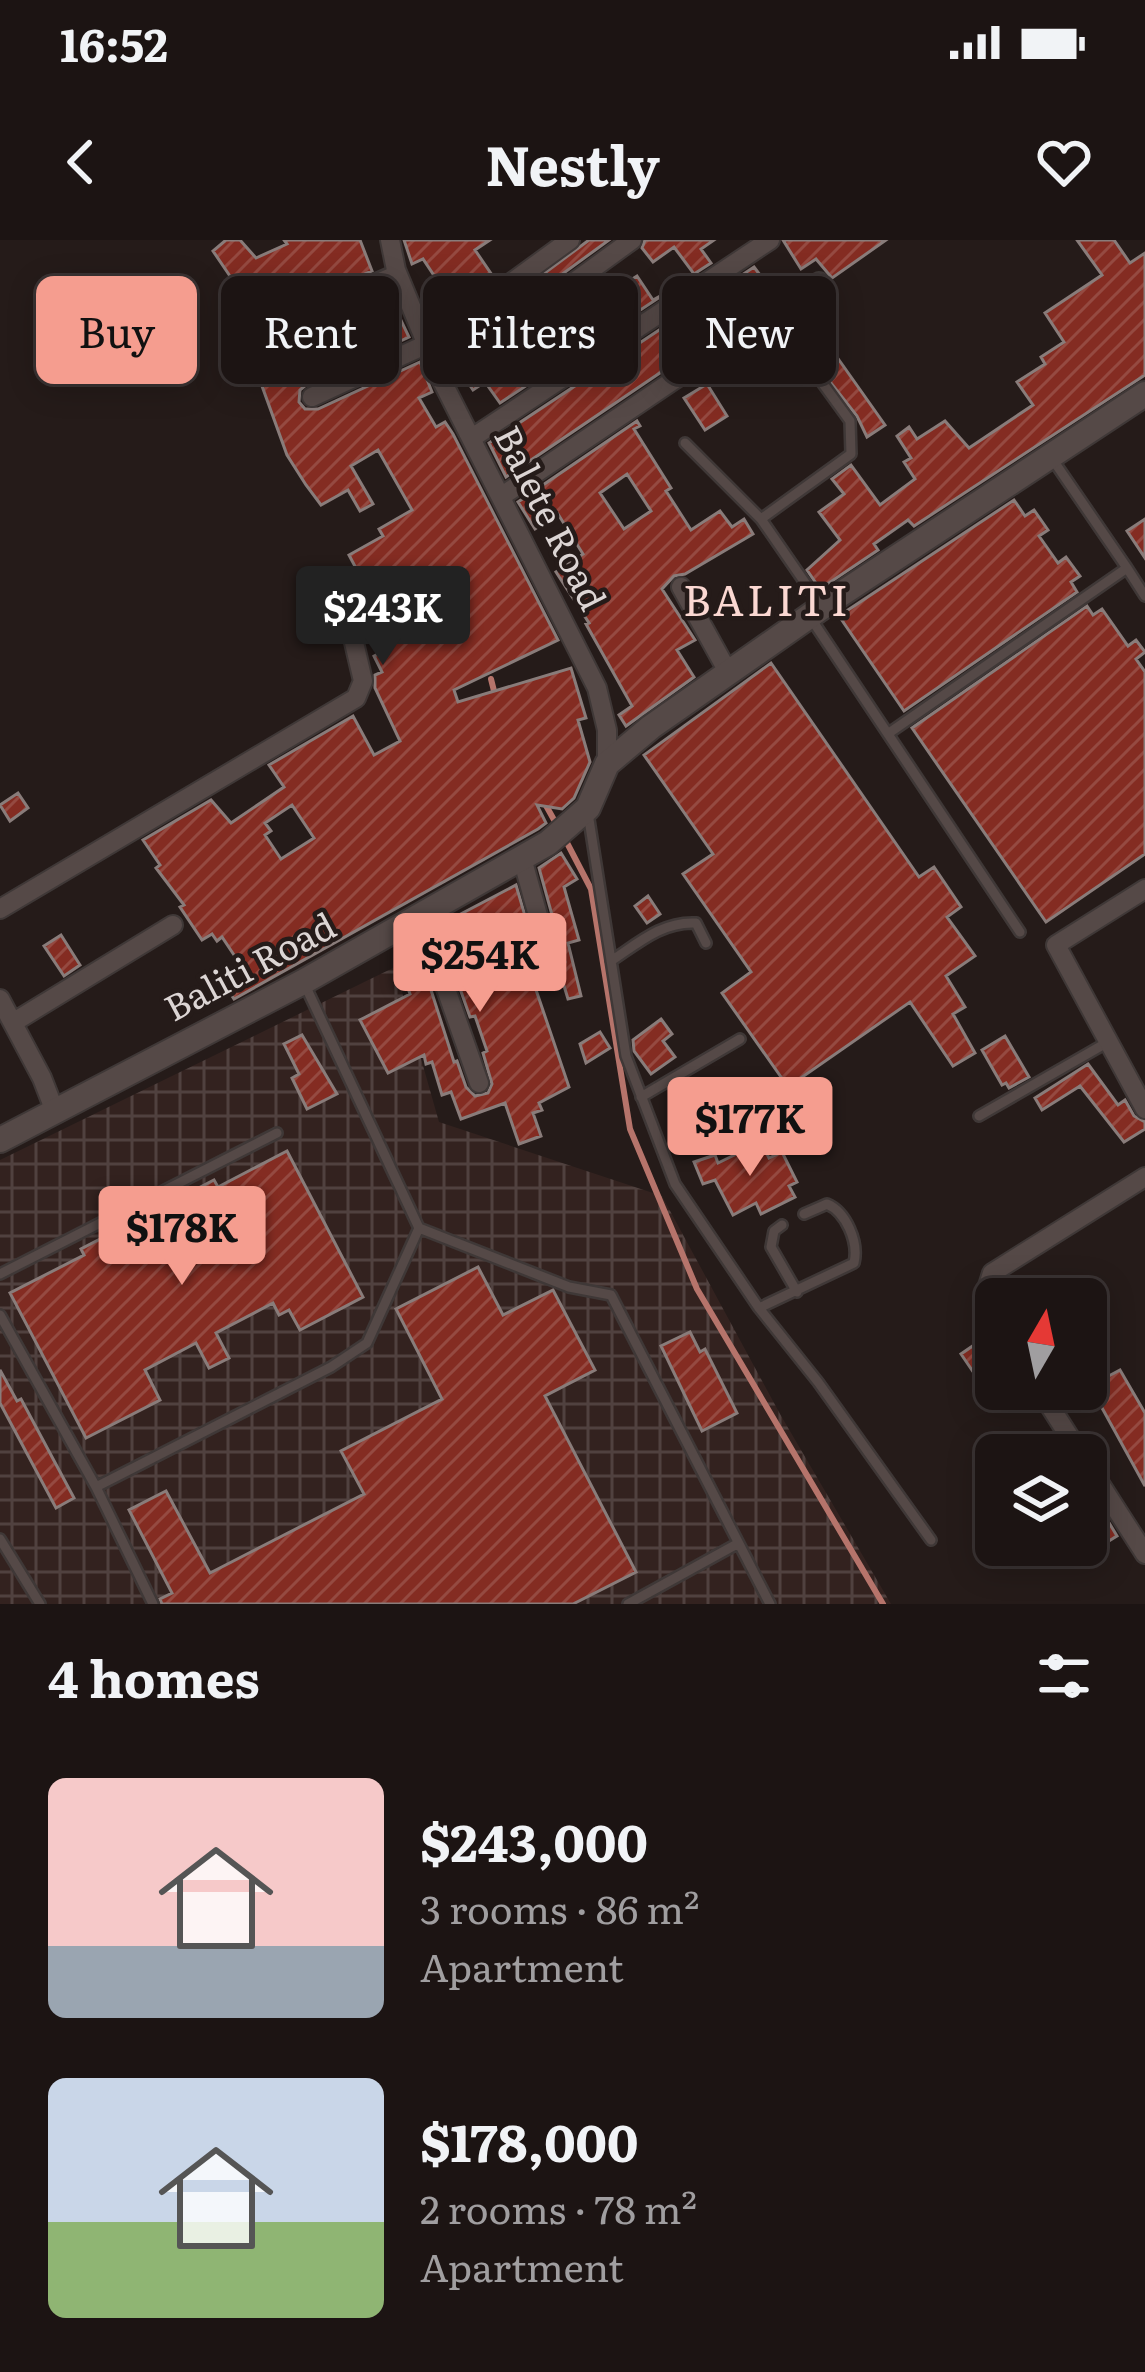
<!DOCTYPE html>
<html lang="en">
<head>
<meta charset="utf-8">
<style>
	body { margin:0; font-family:Literata,serif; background:#292121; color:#f1f3f6; height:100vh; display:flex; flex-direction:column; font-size:45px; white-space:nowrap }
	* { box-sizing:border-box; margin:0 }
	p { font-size:39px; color:#a09ea0 }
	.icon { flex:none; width:66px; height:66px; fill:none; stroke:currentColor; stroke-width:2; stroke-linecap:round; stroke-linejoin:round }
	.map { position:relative; height:1364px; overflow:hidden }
	.panel { display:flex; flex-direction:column; background:#1c1413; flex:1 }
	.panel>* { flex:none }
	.banner { position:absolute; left:36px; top:36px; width:1074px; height:108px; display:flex; gap:24px }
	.needle { width:78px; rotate:9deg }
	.fabs { position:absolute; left:975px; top:1038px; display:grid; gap:24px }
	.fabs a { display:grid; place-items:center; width:132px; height:132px; border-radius:18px; background:#1c1413; box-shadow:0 6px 30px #0003,0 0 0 3px #3a3333; font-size:60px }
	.price { position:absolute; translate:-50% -102px; padding:0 27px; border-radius:12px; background:#f59d8f; color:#111; font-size:39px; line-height:78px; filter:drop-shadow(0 3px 6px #0008) }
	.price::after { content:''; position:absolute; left:50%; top:72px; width:36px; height:27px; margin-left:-18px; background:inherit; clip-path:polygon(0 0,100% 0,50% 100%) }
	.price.active { background:#222; color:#fff }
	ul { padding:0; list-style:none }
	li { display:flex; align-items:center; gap:36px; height:300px; padding:0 48px }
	li span { display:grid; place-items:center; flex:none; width:336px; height:240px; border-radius:18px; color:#555 }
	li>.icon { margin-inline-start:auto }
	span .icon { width:144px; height:144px; fill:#fffc; stroke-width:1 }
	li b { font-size:51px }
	h2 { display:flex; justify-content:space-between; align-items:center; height:144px; padding:0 48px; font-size:51px }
	.pill { padding:0 42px; border-radius:18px; background:#1c1413; box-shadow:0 6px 30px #0003,0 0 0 3px #3a3333; font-size:42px; line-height:108px }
	.pill.active { background:#f59d8f; color:#111 }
	.status { display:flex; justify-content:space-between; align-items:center; height:84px; padding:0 60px; background:#1c1413; direction:ltr }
	.status svg { height:33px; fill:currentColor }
	header { display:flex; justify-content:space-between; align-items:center; height:156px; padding:0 48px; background:#1c1413; font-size:54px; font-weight:700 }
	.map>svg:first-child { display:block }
	.industrial { fill:url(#industrial-grid) }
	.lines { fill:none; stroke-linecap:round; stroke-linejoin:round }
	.stream { stroke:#b6746b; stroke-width:6 }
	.building { fill:url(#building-hatch); stroke:#897c7a; stroke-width:3; fill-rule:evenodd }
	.service-casing { stroke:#3f3837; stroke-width:14 }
	.minor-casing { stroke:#3f3837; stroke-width:22 }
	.secondary-casing { stroke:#3f3837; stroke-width:28 }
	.service { stroke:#554947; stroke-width:9 }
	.minor { stroke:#554947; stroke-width:18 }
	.secondary { stroke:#554947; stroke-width:24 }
	.labels { text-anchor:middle; stroke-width:9; stroke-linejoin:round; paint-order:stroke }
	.street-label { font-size:36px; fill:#dcd5d4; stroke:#251b19 }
	.quarter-label { font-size:42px; letter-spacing:3px; fill:#fbd8d2; stroke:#251b19 }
</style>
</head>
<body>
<div class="status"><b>16:52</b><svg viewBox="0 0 49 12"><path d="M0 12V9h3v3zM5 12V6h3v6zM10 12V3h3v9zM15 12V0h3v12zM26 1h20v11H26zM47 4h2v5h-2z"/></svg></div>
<header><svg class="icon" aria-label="back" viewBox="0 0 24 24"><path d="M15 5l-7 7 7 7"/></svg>Nestly<svg class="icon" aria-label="heart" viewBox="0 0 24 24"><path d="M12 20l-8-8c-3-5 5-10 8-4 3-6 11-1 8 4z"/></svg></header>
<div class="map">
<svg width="1145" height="1364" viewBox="0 0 1145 1364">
	<defs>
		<pattern id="industrial-grid" width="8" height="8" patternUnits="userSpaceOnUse" patternTransform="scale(3)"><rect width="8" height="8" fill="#33221f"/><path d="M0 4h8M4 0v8" fill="none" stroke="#50413f"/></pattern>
		<pattern id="building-hatch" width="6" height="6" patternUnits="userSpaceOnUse" patternTransform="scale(3)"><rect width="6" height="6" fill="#842c22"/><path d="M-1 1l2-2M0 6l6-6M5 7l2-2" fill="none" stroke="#954a41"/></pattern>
	</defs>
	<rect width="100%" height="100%" fill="#251b19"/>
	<!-- industrial -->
	<path class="industrial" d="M 395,727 L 439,882 L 662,956 L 780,1174 L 891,1364 L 0,1364 L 0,920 Z"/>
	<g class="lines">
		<!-- stream -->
		<path class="stream" d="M 491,439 L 496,459
			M 544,562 L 558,587
			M 565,599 L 591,649 L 630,889 L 697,1049 L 883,1364"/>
	</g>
	<!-- building -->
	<path class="building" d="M 226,0 L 240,0 L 256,18 L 287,4 L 284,0 L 360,0 L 372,31 L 349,41 L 347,35 L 285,59 L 298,91 L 312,86 L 319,101 L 379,75 L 371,57 L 386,49 L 409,97 L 306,145 L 300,150 L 299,162 L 305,169 L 318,169 L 420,122 L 432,152 L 419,158 L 436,187 L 445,182 L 453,194 L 558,400 L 454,450 L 458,462 L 571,428 L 586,478 L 578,480 L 590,522 L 574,558 L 562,569 L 537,565 L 546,583 L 538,589 L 234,759 L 228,750 L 248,736 L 222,697 L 217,701 L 212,694 L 202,700 L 180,667 L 184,665 L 156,628 L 160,625 L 143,600 L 211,560 L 231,583 L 284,547 L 269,525 L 353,476 L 374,515 L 400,501 L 375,448 L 375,435 L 382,432 L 374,416 L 383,411 L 375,397 L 382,394 L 377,382 L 383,379 L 349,315 L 383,296 L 379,289 L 412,270 L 378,210 L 351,226 L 373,264 L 360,271 L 348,250 L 321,265 L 306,245 L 287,215 L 262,146 L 274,141 L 264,119 L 272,116 L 268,101 L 249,54 L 239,40 L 234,42 L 213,11 ZM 292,565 L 314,598 L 281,619 L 265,595 L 271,591 L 265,583 Z
		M 404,0 L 490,0 L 475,10 L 494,38 L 455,67 L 423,19 L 412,24 Z
		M 589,0 L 609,0 L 447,118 L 443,109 Z
		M 645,0 L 714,0 L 701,9 L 711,23 L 694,34 L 674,7 L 653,22 L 642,8 Z
		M 783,0 L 886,0 L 832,38 L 816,19 L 801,29 Z
		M 1077,0 L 1114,0 L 1130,23 L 1145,13 L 1145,135 L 914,286 L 908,280 L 874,304 L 878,310 L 820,349 L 807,330 L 840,300 L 819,272 L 844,254 L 832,239 L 851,225 L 880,265 L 915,239 L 904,222 L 911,218 L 897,196 L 909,187 L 917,199 L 945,181 L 969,208 L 1033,165 L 1017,142 L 1045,124 L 1041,117 L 1064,102 L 1045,73 L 1102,35 Z
		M 754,27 L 760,35 L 733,54 L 747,74 L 506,237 L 489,203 Z
		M 637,36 L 653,60 L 669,51 L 500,163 L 485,142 L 473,150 L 465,138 L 600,40 L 610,53 Z
		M 827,103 L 885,185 L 867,197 L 857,176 L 809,115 Z
		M 707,144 L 727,176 L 705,190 L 684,158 Z
		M 637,181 L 640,186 L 634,189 L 671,248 L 666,251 L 691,290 L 720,271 L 732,287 L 744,279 L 753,294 L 685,334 L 674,336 L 662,349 L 695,400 L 677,410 L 694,437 L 626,486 L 619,475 L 632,466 L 586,384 L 589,383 L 556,332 L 583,314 L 558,274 L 535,289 L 518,262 ZM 627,234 L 651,271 L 624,289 L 600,253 Z
		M 1014,260 L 1025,276 L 1034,270 L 1048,290 L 1039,296 L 1058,323 L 1066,317 L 1080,336 L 1071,342 L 1077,352 L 904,471 L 839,376 Z
		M 1145,279 L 1145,318 L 1127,291 Z
		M 1087,366 L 1093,375 L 1102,369 L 1128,406 L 1136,400 L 1145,412 L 1136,419 L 1145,432 L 1145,614 L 1046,682 L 912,488 Z
		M 771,423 L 919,637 L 934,627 L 961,667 L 947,677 L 975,716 L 946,736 L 965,767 L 953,774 L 975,813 L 953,826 L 910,762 L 788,847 L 722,753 L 751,732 L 683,634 L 713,614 L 644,515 Z
		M 18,553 L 28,568 L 10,581 L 0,565 Z
		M 561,613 L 577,639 L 564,647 L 579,700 L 568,703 L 581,756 L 568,759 L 561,736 L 565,722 L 539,628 Z
		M 516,645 L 542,734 L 532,738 L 569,847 L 539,863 L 542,870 L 533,873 L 541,896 L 519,904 L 505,863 L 461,879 L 451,852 L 442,855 L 432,822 L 426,824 L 424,815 L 388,833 L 360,780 L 410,754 L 396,713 L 416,703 L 454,822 L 457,821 L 466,847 L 475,856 L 488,853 L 492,844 L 483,813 L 487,811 L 475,776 L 470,777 L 438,686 Z
		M 648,656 L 660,674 L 647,683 L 635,666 Z
		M 61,695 L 80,725 L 64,736 L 44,706 Z
		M 661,779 L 672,794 L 663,801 L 675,817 L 651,834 L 634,811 L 633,800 Z
		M 600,792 L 610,808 L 586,823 L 580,804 Z
		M 302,795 L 337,854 L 307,869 L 292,838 L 299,834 L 284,804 Z
		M 1005,796 L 1029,837 L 1009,848 L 1006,843 L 1002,845 L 982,810 Z
		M 1088,824 L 1118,865 L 1125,860 L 1134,876 L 1145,882 L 1145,889 L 1124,902 L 1080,846 L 1042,870 L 1035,858 Z
		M 761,902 L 769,918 L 782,912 L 797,942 L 789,946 L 795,957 L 761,974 L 756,963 L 733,975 L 715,940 L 703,944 L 694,922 L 715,915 L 718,923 Z
		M 287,911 L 363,1057 L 300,1090 L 289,1070 L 279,1075 L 273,1063 L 216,1093 L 229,1118 L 209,1128 L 196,1103 L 145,1130 L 160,1160 L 86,1198 L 10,1053 L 84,1015 L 81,1009 L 214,940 L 218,947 Z
		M 478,1027 L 503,1075 L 553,1050 L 595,1130 L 545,1156 L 636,1332 L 573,1364 L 162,1364 L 160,1359 L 172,1353 L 129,1270 L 166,1251 L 210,1333 L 364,1254 L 341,1211 L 442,1159 L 396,1069 Z
		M 690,1092 L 700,1112 L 705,1109 L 737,1173 L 702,1191 L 661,1106 Z
		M 980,1101 L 996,1128 L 978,1139 L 961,1114 Z
		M 0,1130 L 17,1161 L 21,1159 L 74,1258 L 56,1268 L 0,1163 Z
		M 1120,1130 L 1145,1173 L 1145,1246 L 1090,1146 Z
		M 1108,1281 L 1117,1296 L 1104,1304 L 1094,1289 Z
		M 1071,1305 L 1102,1305 L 1071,1324 L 1062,1311 Z"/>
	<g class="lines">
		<defs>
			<path id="service" d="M 321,63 L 396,30
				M 810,126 L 850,181 L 851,214 L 761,279 L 819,363
				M 685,203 L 761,279
				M 1127,328 L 1145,356
				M 810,377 L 1020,692
				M 889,493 L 1127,328 L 1053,220
				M 588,573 L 626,816 L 675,944 L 759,1068 L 818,1142 L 931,1300
				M 611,721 C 637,704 662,681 696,683 L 706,703
				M 304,743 L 419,988
				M 641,857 L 740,799
				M 979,876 L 1108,802
				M 782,985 L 774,991 L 771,1007 L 797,1052
				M 0,1034 L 277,893
				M 759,1068 L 854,1023 C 859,1002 846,972 827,964 L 804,974
				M 0,1075 L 96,1247 L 153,1364
				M 96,1247 L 331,1127 L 367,1103 L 419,988 L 569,1047 L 611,1055 L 770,1364
				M 0,1299 L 40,1364
				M 628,1364 L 737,1304"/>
			<path id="minor" d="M 390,0 L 396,30 L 441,139 L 597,448 L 607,490 L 607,524
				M 441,139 L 632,0
				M 312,157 L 427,104 L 570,0
				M 472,198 L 770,0
				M 502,256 L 819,42
				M 681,347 L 728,432
				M 522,618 L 552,726
				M 1145,649 L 1056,705 L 1145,869
				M 0,669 L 356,458 L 363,441 L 339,338
				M 420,675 L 479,843
				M 0,759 L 42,838 L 54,869
				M 14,782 L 173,685
				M 996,1087 L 984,1059 L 992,1033 L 1145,937
				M 1039,1149 L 1081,1215
				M 1086,1222 L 1145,1314"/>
			<path id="secondary" d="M 0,900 L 303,742 L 548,603 L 588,568 L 607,524 L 651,487 L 841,354 L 1145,154"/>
		</defs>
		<!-- service casing -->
		<use href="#service" class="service-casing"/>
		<!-- minor casing -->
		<use href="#minor" class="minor-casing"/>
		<!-- secondary casing -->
		<use href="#secondary" class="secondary-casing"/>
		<!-- service -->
		<use href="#service" class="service"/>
		<!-- minor -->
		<use href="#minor" class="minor"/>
		<!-- secondary -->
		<use href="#secondary" class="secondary"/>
	</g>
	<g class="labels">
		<!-- street labels -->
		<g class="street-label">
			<text transform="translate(550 278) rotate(63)" y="13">Balete Road</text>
			<text transform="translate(250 727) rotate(-28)" y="13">Baliti Road</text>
		</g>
		<!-- quarter labels -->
		<g class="quarter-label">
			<text x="767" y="376">BALITI</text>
		</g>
	</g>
</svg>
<div class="fabs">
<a><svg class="needle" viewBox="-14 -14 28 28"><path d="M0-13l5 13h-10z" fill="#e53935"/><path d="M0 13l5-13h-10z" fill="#a09ea0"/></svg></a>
<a><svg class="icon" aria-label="layers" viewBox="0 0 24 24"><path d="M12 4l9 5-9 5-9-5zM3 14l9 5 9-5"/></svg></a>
</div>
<b class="price active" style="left:383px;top:428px">$243K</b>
<b class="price" style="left:480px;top:775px">$254K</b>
<b class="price" style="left:750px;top:939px">$177K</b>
<b class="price" style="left:182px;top:1048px">$178K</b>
<div class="banner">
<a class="pill active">Buy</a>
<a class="pill">Rent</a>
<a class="pill">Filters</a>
<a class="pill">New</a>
</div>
</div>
<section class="panel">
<h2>4 homes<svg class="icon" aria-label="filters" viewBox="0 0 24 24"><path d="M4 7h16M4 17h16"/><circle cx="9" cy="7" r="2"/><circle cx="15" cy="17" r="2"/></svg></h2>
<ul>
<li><span style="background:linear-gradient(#f6c9c9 70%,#9aa5b1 0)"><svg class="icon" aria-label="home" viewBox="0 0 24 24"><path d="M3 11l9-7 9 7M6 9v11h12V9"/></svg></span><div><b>$243,000</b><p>3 rooms · 86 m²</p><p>Apartment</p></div></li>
<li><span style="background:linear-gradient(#c9d6e8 60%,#8fb573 0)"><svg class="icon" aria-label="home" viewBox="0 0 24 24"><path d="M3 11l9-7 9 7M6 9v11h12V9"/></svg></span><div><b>$178,000</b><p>2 rooms · 78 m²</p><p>Apartment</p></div></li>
</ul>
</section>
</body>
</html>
